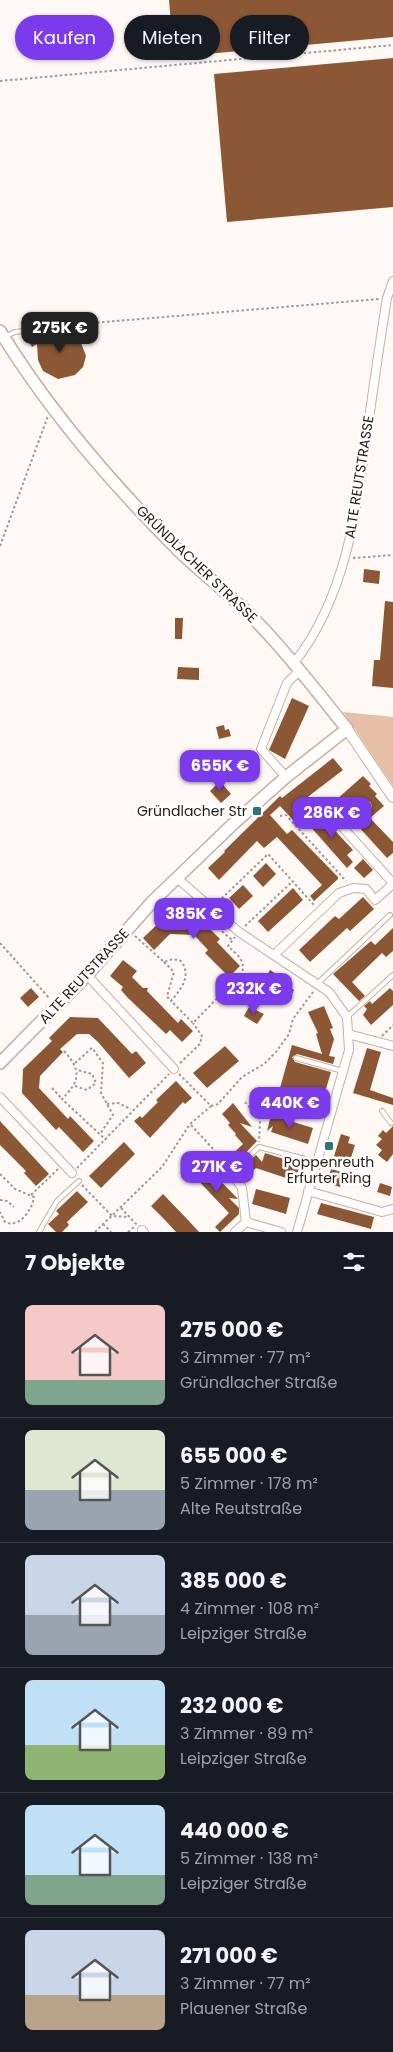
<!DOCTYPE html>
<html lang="de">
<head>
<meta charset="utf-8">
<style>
	body { margin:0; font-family:Poppins,sans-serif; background:#20242c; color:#f1f3f6; height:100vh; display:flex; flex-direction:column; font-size:19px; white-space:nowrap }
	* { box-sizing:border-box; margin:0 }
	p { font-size:16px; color:#9ea1a6 }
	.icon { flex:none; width:28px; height:28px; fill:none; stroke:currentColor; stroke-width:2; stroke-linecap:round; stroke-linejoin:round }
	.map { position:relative; height:1232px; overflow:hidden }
	.drawer { display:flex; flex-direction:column; background:#171b24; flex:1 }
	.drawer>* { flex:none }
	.banner { position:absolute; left:15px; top:15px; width:364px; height:45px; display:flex; gap:10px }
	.price { position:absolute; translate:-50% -42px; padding:0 11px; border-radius:10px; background:#7c3aed; color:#fff; font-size:16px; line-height:32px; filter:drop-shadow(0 1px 2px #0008) }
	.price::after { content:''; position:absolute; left:50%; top:30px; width:15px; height:11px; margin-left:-8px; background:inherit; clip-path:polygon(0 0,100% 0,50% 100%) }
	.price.active { background:#222; color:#fff }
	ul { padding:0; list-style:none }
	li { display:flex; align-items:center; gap:15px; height:125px; padding:0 25px }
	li+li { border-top:1px solid #363941 }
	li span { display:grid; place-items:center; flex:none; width:140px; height:100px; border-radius:8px; color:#555 }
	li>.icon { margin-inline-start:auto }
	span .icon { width:60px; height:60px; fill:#fffc; stroke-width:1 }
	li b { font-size:21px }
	h2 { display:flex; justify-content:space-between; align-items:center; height:60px; padding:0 25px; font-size:21px }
	.tag { padding:0 18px; border-radius:22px; background:#171b24; box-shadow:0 1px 4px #0004; font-size:18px; line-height:45px }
	.tag.active { background:#7c3aed; color:#fff }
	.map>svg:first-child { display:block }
	.green { fill:#e7bea6 }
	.building { fill:#8b5735 }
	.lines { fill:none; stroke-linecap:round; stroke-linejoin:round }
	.service-casing { stroke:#c8afa0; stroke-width:6 }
	.minor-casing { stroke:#c8afa0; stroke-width:10 }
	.tertiary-casing { stroke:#c8afa0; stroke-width:12 }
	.secondary-casing { stroke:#c8afa0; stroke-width:14 }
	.path { stroke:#9f9893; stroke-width:2; stroke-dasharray:2.5 2.5; stroke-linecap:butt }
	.service { stroke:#fff; stroke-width:4 }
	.minor { stroke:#fff; stroke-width:8 }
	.tertiary { stroke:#fff; stroke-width:10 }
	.secondary { stroke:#fff; stroke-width:11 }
	.poi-dot { fill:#2c757b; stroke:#fff; stroke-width:2 }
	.labels { text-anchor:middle; stroke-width:5; stroke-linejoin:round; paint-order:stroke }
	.street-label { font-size:14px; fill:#231a15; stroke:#fff }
	.poi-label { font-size:14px; fill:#231a15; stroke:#fff; text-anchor:end }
</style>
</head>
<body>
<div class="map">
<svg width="393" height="1232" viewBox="0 0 393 1232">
	<rect width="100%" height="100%" fill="#fef9f5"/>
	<!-- green -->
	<path class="green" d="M 343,712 L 393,717 L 393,786 Z"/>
	<!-- building -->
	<path class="building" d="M 169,0 L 393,0 L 393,37 L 174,57 Z
		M 149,26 L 159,56 L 148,60 L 138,30 Z
		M 393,58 L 393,207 L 227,222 L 214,74 Z
		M 65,331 L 80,340 L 86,356 L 83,367 L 75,375 L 58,379 L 43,371 L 38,360 L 37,344 L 32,347 L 27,339 L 37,333 L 42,340 L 54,332 Z
		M 364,569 L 380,571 L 379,584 L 363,582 Z
		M 385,601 L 393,602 L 393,688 L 372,686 L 374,660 L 380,660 Z
		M 175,618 L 183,618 L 182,639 L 175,639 Z
		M 178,667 L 199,668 L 199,680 L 177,679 Z
		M 292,698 L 309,706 L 285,759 L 269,750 Z
		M 224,725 L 225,730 L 229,729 L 231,736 L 219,739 L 216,727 Z
		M 333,758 L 343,770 L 292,809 L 298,816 L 293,820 L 280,806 L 270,815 L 287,834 L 292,830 L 338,877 L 338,879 L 314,901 L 310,896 L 322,885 L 277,837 L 264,848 L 257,841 L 219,880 L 208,868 L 225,852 L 224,851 L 280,796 L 282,798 Z
		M 246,761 L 256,773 L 246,781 L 236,769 Z
		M 363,776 L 371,784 L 369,786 L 377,794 L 375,796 L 384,806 L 370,818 L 393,842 L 393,853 L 387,858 L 357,825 L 371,810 L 371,802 L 365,801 L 351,814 L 337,799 Z
		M 220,781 L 231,794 L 221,803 L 210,791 Z
		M 326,810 L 331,815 L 325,820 L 353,850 L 347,855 L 353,862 L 347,868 L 309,825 Z
		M 363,859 L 373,870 L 364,878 L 354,868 Z
		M 266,863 L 276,874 L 263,887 L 253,876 Z
		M 243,885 L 253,896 L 239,909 L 229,898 Z
		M 293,888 L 303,900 L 268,932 L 258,921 Z
		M 363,897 L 374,909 L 350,931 L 347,928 L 310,962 L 299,950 L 335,916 L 339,919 Z
		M 164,918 L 200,919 L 220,939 L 217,942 L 240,966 L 229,977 L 205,953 L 208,950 L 194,935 L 170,934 L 154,950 L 143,938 Z
		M 393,928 L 393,951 L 386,957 L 382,953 L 352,982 L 365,996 L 359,1001 L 333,974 L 371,941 L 375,945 Z
		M 123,960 L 137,971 L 132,977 L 143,988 L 148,988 L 147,991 L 178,1023 L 181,1019 L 193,1031 L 182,1042 L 170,1030 L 166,1034 L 128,998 L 121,990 L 123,987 L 110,976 Z
		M 270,970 L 278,975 L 276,979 L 294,990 L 287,1003 L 262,984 Z
		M 31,988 L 39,997 L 28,1007 L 20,998 Z
		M 390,988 L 393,991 L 393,1005 L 371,1025 L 363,1015 L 367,1009 L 364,1006 L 370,1001 L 372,1004 Z
		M 324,1006 L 333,1028 L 330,1029 L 334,1039 L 329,1056 L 335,1057 L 333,1064 L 297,1054 L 292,1057 L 295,1062 L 331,1072 L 320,1109 L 278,1095 L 292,1045 L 322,1054 L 316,1034 L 318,1033 L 308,1012 Z
		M 249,1007 L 264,1014 L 257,1024 L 244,1016 Z
		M 70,1017 L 98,1018 L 132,1054 L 136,1051 L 146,1063 L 129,1078 L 98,1042 L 89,1034 L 77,1034 L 60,1049 L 63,1052 L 40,1076 L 39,1088 L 68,1119 L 70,1116 L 94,1141 L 83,1152 L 59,1127 L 56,1130 L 22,1093 L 23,1069 L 52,1041 L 49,1038 Z
		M 225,1046 L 239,1061 L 207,1088 L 193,1073 Z
		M 367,1048 L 381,1052 L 370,1090 L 393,1098 L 393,1105 L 353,1093 Z
		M 176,1081 L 192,1098 L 185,1104 L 183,1102 L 150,1138 L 134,1121 L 140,1116 L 142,1118 L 158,1102 L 156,1100 Z
		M 233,1103 L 252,1127 L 240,1123 L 257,1141 L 237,1162 L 230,1156 L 243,1144 L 235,1135 L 236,1134 L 228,1125 L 230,1123 L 222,1114 Z
		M 271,1115 L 313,1128 L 308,1144 L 271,1132 L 273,1126 L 267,1131 Z
		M 0,1121 L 49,1174 L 36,1186 L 24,1173 L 26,1171 L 0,1145 Z
		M 393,1126 L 393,1154 L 387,1162 L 378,1155 L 382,1150 L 376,1145 L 382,1139 L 378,1136 L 383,1130 L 386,1133 Z
		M 341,1134 L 350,1137 L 348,1143 L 355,1145 L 350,1161 L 334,1156 Z
		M 124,1142 L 135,1154 L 101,1188 L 89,1176 Z
		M 265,1153 L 300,1164 L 295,1181 L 256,1168 L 249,1174 L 242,1168 L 256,1155 L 262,1162 Z
		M 201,1161 L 238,1199 L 229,1198 L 239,1208 L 239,1214 L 220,1232 L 215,1227 L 229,1213 L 190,1172 Z
		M 331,1169 L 345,1173 L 340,1187 L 327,1183 Z
		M 380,1183 L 392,1187 L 390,1196 L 377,1192 Z
		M 256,1189 L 290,1198 L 286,1214 L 252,1204 Z
		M 77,1191 L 88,1202 L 67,1222 L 69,1225 L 62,1232 L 56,1232 L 48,1224 L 59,1214 L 56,1211 Z
		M 163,1194 L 188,1220 L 199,1232 L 176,1232 L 164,1219 L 151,1206 Z
		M 321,1203 L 374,1217 L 371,1229 L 317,1214 Z"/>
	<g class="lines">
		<defs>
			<path id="service" d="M 6,336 L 15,332 L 87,324
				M 318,983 L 390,915
				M 347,1017 L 393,975
				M 296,1058 L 343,1071
				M 382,1111 L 391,1123
				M 231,1173 L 259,1147 L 317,1162
				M 39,1232 L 57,1201 L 79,1181"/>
			<path id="minor" d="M 294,663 C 347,596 357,508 368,426 C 374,383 380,341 387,298 L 393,281
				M 286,777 L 261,749 L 287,683 L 300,670
				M 367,806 L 344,829 L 393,883
				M 177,878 L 239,932 L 329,992 L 347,1017 L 349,1050 L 297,1232
				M 274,955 L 339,893 L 353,888 L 366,889 L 375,900 L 393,884
				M 87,975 L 174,1069
				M 348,1034 L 393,1046
				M 0,1097 L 72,1173
				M 220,1156 L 242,1188 L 246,1222 L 235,1232
				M 308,1191 L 382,1212 L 393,1209
				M 246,1222 L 281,1232
				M 142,1230 L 144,1232"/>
			<path id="tertiary" d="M 347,729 L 393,797"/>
			<path id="secondary" d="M 0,331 C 49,411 113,485 179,551 C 204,575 233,597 257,622 C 290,656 318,693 347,729 L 286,777 L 233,824 L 153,901 L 87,975 L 0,1063"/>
		</defs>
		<!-- service casing -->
		<use href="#service" class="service-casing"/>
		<!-- minor casing -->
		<use href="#minor" class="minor-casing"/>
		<!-- tertiary casing -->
		<use href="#tertiary" class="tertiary-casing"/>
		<!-- secondary casing -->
		<use href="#secondary" class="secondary-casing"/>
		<!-- path -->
		<path class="path" d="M 0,81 L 393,45
			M 92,323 L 379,299
			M 0,546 L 48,416
			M 353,558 L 393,555
			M 280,816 L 286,815 L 346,881
			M 218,902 L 268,854 L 314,905
			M 203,915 L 232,940
			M 245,926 L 293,881
			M 135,936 L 164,962 L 173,959 L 181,961 C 192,976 181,989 171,1001 L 193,1023 L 242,973 C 246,960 236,954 228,946 L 235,937
			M 0,943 L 50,999
			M 164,962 L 174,972 L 167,996 L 170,1001
			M 382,1036 L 393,1025
			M 64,1051 C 82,1071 80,1081 62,1099 L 106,1140
			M 75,1063 L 92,1048 L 103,1063 L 101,1093 L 113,1115 L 100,1134
			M 180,1063 L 200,1044 L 202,1036 L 193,1023
			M 75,1086 L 87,1090 L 96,1083 L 92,1074 L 77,1070
			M 52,1088 L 62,1099
			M 245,1102 L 260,1119 L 259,1142
			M 107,1104 L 118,1103 L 131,1109
			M 211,1106 L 218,1104 L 242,1077 L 264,1064 L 276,1052 L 289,1034 L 293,1019 L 313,992
			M 191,1125 L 215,1151
			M 77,1168 L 169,1074
			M 0,1174 L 15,1189 L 34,1197 C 32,1210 19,1229 5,1222 L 0,1212
			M 82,1185 L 112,1216 L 129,1217
			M 31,1195 L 58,1169
			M 0,1200 L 7,1201 L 14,1207
			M 121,1208 L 137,1225
			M 103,1224 L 111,1232
			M 95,1232 L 162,1167 L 190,1124 L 211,1106 L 179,1074
			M 128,1232 L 134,1227"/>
		<!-- service -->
		<use href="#service" class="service"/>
		<!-- minor -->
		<use href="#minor" class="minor"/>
		<!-- tertiary -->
		<use href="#tertiary" class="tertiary"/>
		<!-- secondary -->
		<use href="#secondary" class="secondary"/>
	</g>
	<!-- markers -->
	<g class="poi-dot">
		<rect x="252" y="806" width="10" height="10" rx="2.5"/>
		<rect x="324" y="1141" width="10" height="10" rx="2.5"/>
	</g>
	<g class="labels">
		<!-- street labels -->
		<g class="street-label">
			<text transform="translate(359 477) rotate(-81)" y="5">ALTE REUTSTRASSE</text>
			<text transform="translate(197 564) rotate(44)" y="5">GRÜNDLACHER STRASSE</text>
			<text transform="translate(84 976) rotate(-47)" y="5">ALTE REUTSTRASSE</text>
		</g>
		<!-- poi labels -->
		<g class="poi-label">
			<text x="247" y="816">Gründlacher Str</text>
			<text x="329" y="1167" text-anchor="middle">Poppenreuth<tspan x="329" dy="16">Erfurter Ring</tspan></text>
		</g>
	</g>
</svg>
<b class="price active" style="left:60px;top:354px">275K €</b>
<b class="price" style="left:220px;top:792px">655K €</b>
<b class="price" style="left:332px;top:839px">286K €</b>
<b class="price" style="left:194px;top:940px">385K €</b>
<b class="price" style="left:254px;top:1015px">232K €</b>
<b class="price" style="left:290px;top:1129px">440K €</b>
<b class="price" style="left:217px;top:1193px">271K €</b>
<div class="banner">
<a class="tag active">Kaufen</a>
<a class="tag">Mieten</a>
<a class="tag">Filter</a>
</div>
</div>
<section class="drawer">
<h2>7 Objekte<svg class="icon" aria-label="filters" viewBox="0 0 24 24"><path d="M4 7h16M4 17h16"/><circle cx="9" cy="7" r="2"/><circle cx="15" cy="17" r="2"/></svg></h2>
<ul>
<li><span style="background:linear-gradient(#f6c9c9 75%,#7fa58c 0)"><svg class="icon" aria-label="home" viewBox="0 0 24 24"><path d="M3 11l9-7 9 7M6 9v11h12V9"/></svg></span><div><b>275 000 €</b><p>3 Zimmer · 77 m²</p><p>Gründlacher Straße</p></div></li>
<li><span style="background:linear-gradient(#dfe7d0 60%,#9aa5b1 0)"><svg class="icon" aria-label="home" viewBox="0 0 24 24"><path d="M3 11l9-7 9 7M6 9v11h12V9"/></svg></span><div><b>655 000 €</b><p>5 Zimmer · 178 m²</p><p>Alte Reutstraße</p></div></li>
<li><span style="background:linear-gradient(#c9d6e8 60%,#9aa5b1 0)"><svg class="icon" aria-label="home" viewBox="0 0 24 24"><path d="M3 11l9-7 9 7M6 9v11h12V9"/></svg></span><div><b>385 000 €</b><p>4 Zimmer · 108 m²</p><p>Leipziger Straße</p></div></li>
<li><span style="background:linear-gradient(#bfe0f5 65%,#8fb573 0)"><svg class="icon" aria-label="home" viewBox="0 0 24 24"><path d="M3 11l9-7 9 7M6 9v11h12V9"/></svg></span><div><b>232 000 €</b><p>3 Zimmer · 89 m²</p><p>Leipziger Straße</p></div></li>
<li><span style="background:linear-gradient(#bfe0f5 70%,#7fa58c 0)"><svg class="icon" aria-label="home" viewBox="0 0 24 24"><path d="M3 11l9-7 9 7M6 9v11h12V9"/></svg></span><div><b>440 000 €</b><p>5 Zimmer · 138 m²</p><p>Leipziger Straße</p></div></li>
<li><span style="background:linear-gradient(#c9d6e8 65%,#b9a48a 0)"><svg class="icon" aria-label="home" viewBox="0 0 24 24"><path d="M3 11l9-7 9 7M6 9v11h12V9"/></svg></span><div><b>271 000 €</b><p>3 Zimmer · 77 m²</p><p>Plauener Straße</p></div></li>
</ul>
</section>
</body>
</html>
